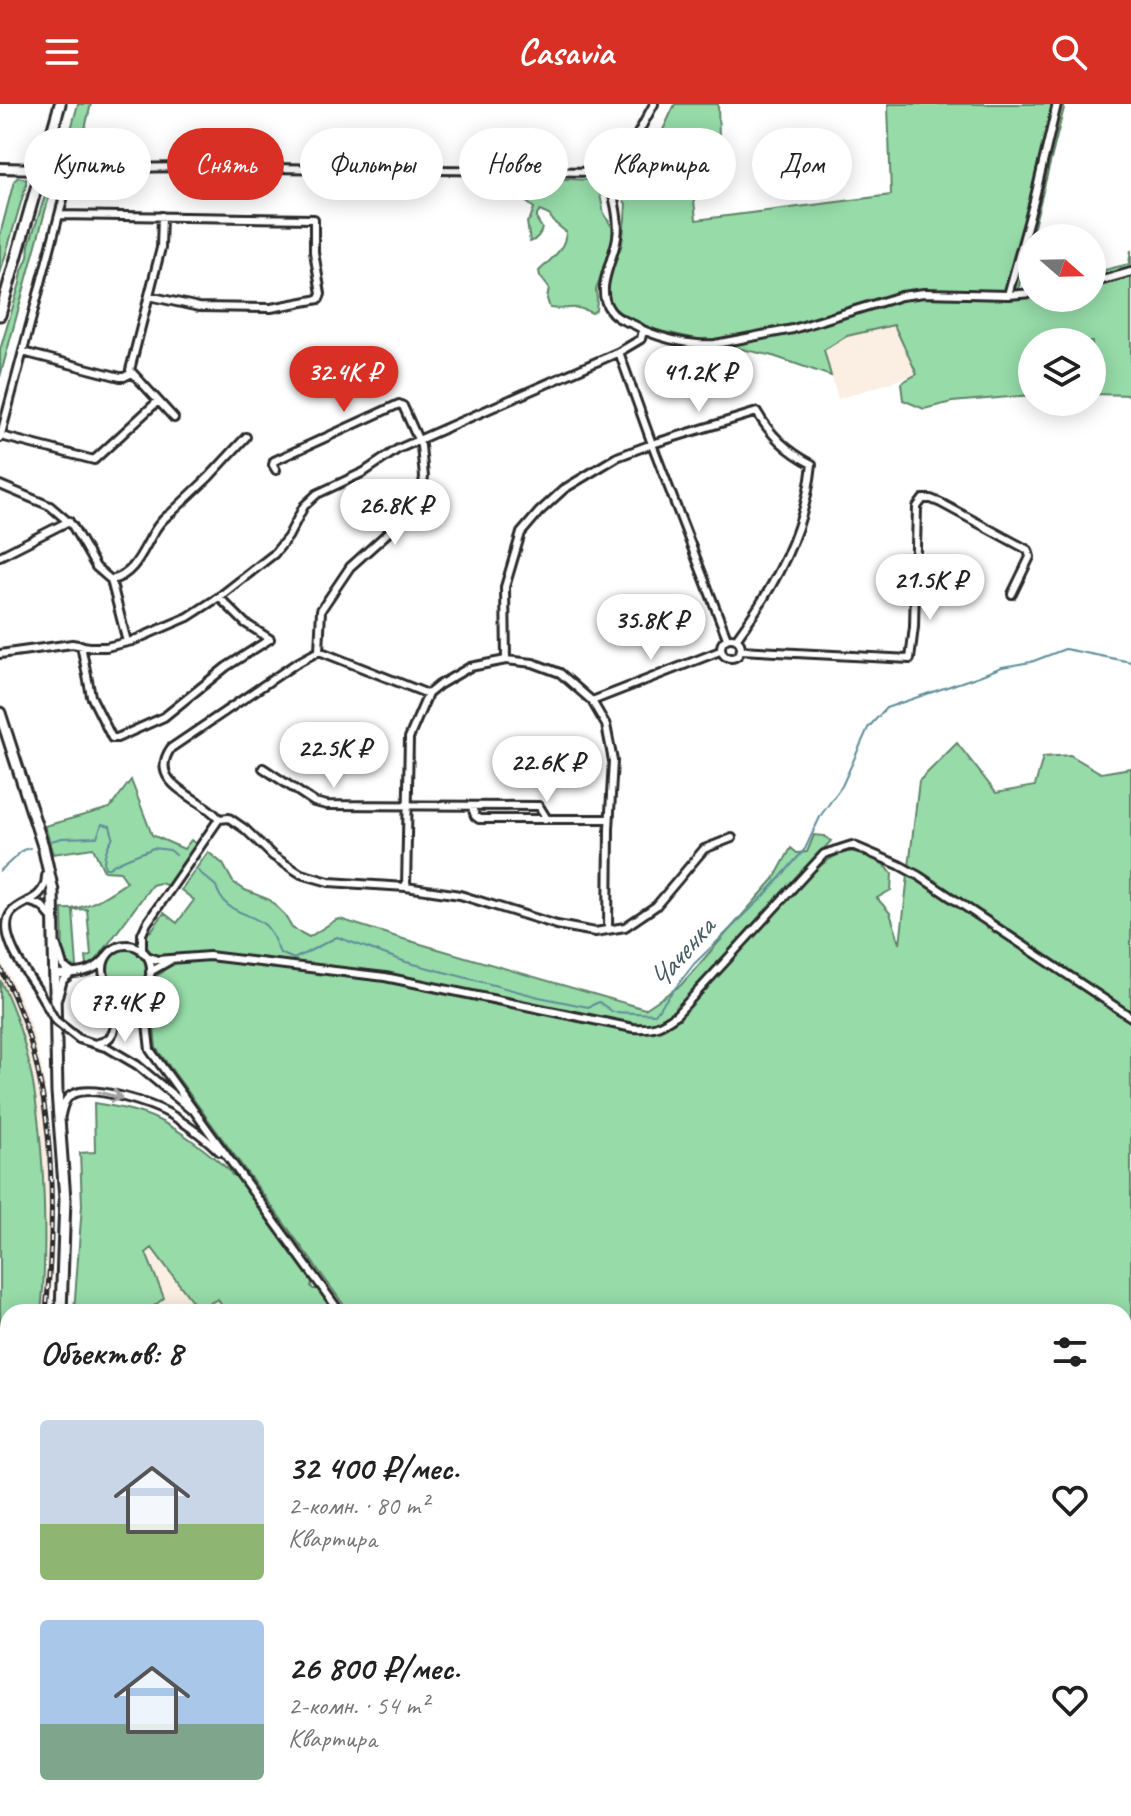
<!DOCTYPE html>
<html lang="ru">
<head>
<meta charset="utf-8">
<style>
	body { margin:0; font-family:Caveat,sans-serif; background:#f6f6f6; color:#222; height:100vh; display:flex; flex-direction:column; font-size:30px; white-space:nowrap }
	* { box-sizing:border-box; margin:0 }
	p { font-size:26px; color:#767676 }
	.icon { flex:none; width:44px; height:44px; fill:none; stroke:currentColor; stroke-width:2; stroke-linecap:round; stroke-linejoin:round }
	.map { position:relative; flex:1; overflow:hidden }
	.side { position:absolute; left:0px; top:1200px; width:1132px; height:512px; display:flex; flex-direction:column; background:#fff; border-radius:24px 24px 0 0; box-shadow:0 4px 20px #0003 }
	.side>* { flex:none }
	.banner { position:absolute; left:24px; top:24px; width:1084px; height:72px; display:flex; gap:16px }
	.needle { width:52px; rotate:110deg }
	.controls { position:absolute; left:1018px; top:120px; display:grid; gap:16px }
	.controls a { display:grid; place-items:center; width:88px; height:88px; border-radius:50%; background:#fff; box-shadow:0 4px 20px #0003; font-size:40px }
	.price { position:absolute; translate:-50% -68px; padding:0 18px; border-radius:28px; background:#fff; color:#222; font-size:26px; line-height:52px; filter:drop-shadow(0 2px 4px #0008) }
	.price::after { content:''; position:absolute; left:50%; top:48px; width:24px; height:18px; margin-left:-12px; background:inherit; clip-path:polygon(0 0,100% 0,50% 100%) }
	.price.active { background:#d93025; color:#fff }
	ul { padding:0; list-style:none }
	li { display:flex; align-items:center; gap:24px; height:200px; padding:0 40px }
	li span { display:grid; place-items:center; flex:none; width:224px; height:160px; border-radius:8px; color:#555 }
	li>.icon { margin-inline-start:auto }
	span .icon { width:96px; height:96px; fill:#fffc; stroke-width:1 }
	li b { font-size:34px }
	h2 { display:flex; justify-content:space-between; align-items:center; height:96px; padding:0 40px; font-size:34px }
	.tag { padding:0 28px; border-radius:36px; background:#fff; box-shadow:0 4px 20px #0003; font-size:28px; line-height:72px }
	.tag.active { background:#d93025; color:#fff }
	header { display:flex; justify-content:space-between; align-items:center; height:104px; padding:0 40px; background:#d93025; color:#fff; font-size:36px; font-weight:700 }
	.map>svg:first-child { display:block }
	.built { fill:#fbeee3 }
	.green { fill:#96dba8; stroke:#60836a; stroke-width:2 }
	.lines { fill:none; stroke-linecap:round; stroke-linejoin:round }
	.stream { stroke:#5f8d98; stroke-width:2 }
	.minor-casing { stroke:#2b2b2b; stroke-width:12 }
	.tertiary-casing { stroke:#2b2b2b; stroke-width:14 }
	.secondary-casing { stroke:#2b2b2b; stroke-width:15 }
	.minor { stroke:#fff; stroke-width:6 }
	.tertiary { stroke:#fff; stroke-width:8 }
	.secondary { stroke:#fff; stroke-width:9 }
	.rail-casing { stroke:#2b2b2b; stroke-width:5 }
	.rail { stroke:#fff; stroke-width:2; stroke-dasharray:6; stroke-linecap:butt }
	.minor-bridge-casing { stroke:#2b2b2b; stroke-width:12; stroke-linecap:butt }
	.minor-bridge { stroke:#fff; stroke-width:6 }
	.oneway { stroke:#a0a0a0 }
	.labels { text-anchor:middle; stroke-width:7; stroke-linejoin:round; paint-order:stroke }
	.water-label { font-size:30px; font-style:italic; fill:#455c62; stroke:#fff }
</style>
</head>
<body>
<header><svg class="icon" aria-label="menu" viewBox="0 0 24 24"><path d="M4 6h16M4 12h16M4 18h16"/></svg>Casavia<svg class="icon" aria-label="search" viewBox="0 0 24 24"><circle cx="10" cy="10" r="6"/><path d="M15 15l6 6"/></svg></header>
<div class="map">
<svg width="1131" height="1712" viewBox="0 0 1131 1712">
	<rect width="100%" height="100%" fill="#fff"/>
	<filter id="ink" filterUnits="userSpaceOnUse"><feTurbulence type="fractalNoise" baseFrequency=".0125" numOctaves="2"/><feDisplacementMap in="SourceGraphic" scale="16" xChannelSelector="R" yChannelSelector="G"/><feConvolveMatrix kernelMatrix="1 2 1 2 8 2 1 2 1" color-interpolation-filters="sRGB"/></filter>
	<g filter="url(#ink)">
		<!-- built -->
		<path class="built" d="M 894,221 L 917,270 L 838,295 L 824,246 L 847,232 Z
			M 0,855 L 21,895 L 31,921 L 43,969 L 47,998 L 54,1099 L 53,1173 L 49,1208 L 41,1208 L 46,1163 L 44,1098 L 41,1032 L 33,973 L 26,943 L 12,899 L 0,876 Z
			M 152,1144 L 197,1205 L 218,1195 L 225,1208 L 156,1208 L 154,1202 L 146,1149 Z"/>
		<!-- green -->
		<path class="green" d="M 78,0 L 91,0 L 80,45 L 74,54 L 68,52 L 65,47 Z
			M 675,0 L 718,0 L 720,71 L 692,76 L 696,116 L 891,91 L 888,0 L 1065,0 L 1018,186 L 1032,183 L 1032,194 L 1092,194 L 1092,169 L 1129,160 L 1131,146 L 1131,291 L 1092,290 L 1092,238 L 1032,238 L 1032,291 L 952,298 L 924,305 L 903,296 L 901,279 L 917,270 L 894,221 L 847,232 L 824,246 L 831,272 L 773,252 L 647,224 L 618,208 L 610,200 L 607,192 L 607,179 L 622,140 L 625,115 L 626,100 L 619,89 L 619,67 L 641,37 L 663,26 Z
			M 18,73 L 26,75 L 26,81 L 0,170 L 0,131 L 14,77 Z
			M 526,73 L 589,76 L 598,81 L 604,110 L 612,123 L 613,133 L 596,186 L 597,196 L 596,206 L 592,209 C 571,199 569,207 550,204 L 547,195 L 549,184 L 540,172 L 539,167 C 550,156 565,146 566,128 L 555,119 L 549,111 L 540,107 L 537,111 L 537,116 L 542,124 C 541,130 536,136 530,138 L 527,118 L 530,115 L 534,104 L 523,95 L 517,84 L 521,75 Z
			M 48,91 L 49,93 L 0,273 L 0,246 L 20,179 L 22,167 L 28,153 L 29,141 L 45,92 Z
			M 957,639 L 996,689 L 1035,682 L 1043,653 L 1070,651 L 1101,669 L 1131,664 L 1131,1712 L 699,1712 L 703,1704 L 1124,1704 L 1124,1208 L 349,1208 L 156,944 L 151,888 L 157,872 L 163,868 L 157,854 L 144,847 L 146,828 L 151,827 L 164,809 L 177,819 L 194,796 L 181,786 L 208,748 L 223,760 L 233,778 L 245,786 L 270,796 L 284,810 L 292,824 L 309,833 L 336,816 L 340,815 L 400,834 L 645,905 L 681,881 L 774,775 L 791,744 L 797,749 L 807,748 L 814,731 L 824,732 L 831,737 L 768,805 L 775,810 C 790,791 827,745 854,748 C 860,748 866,752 872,754 C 882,759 886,761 892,770 L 891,786 L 877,794 L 890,809 L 900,840 L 919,677 Z
			M 131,676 L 152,731 L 184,745 L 191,736 L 198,741 L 169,782 L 160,779 L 152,781 L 92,862 L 89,863 L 87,862 L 86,853 L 91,852 L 87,805 L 73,806 L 77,863 L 67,861 L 67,855 L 63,851 L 62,805 C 85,807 108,791 127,778 L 120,768 L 104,767 L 93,744 L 53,750 L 45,722 L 110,704 Z
			M106 865a20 20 0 1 1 40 0a20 20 0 1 1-40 0Z
			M 0,876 C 31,937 39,1005 43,1073 C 45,1118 46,1163 41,1208 L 8,1208 L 8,1404 L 0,1443 Z
			M 94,999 C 114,1002 138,1006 156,1015 C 183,1027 206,1047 229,1066 L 232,1071 L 238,1071 L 313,1175 L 311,1182 L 313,1185 L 319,1185 L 336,1208 L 225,1208 L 218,1195 L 198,1205 L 152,1144 L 146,1149 L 164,1194 L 154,1202 L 156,1208 L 74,1208 L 82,1101 L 80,1049 L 95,1048 Z
			M 8,1461 L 8,1582 L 0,1605 L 0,1490 Z
			M 8,1611 L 8,1704 L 426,1704 L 433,1712 L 0,1712 L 0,1629 Z"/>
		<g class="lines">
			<!-- stream -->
			<path class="stream" d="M 51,737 L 62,734 L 97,733 L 102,720 L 110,722 L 113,733 C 108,741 102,754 105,764 L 109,764 C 122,754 139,751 153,744 L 170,746 L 176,751
				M 0,767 L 23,746 L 30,744
				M 198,767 L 216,782 C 224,810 246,806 265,821 C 272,827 276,841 280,849 L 294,855 L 337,833 L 406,858 L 539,893 L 588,903 L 599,898 L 613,908 L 655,910 L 694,860 L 764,792 L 805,745 L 821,711 L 842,682 L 868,624 L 886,604 L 979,572 L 1002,563 L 1031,558 L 1065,545 L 1131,558"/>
			<defs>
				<path id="minor" d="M 41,65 L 191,63 L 597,68 L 615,62 L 624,55 L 654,0
					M 59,111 L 314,115 L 314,148 L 321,190 L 319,195 L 271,204 L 199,203 L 149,192
					M 162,112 L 161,144 L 130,266 L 174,314
					M 1092,179 L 1131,168
					M 1008,191 L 1034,97 L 1057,0
					M 643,226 C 664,235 692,242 715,240 L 793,225 L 901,192 L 924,189 L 1008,191 L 1032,189
					M 23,248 L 120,273 L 124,273 L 132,269
					M 619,248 L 652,340 L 727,534
					M 1,332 L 94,356 L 158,297
					M 0,334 L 64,92 C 65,79 57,72 46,67
					M 276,366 L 273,361 L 274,357 L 399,300 L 403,302 L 421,342 L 424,373 L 422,387 L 400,418 L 350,463 L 321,506 L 319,547
					M 0,381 L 50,402 L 72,421 L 96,463 L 111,476 L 127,538
					M 0,452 L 69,417
					M 111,476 C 144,469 145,426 171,409 L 209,373 L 246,333
					M721 544a10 10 0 1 1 20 0a10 10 0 1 1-20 0Z
					M 81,541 L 91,592 L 112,634 L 117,634 L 164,613 L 226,563 L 270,535 L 245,519 L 219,493
					M 741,546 L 910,555 L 914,523 L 917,403 L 923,395 L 931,395 L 941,399 L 1028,446 L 1030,453 L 1012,490
					M 0,550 L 72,540 L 89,543 L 106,543 L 132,537 L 188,513 L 219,493 L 274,450 L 288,433 L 304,402 L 317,390 L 364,368 L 398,345 L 619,248 L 641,235 L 643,226 C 633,218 617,217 610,206 C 594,185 614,156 617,133 C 620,117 613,84 605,71 L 597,68
					M 506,556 L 505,483 L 521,429 L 539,408 L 564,385 L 617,353 L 652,340 L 757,308 C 770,331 788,348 812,360 C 805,427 776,481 736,535
					M 592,597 L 720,547
					M 263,664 L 314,698 L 327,701 L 539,702 L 547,715
					M 472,703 L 475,712 L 479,715 L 609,715
					M 219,715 C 203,693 145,681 171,644 L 295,560 L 319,547 L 428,590
					M 406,783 L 409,634 L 428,590 L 439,581 L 470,563 L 506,556 L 533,559 L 560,569 L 592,597 L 606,621 L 613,657 L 609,725 L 608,825
					M 28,797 L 42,802 L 53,815
					M103 865a24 24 0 1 1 48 0a24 24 0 1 1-48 0Z
					M 57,842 L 63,862 L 72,869
					M 142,848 L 142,830 L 147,819 L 219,715 L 229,714 L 245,725 L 273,752 L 301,770 L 329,778 L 406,783 L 460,791 L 557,821 L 595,828 L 625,823 L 656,802 L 704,745 L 732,734
					M 145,851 L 157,856 L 209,852 L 385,873 L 633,924 C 654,925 659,923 676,911 L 824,750 L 852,741 L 899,761 L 919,772 L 1131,913
					M 150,868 L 171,856
					M 55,870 C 73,869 91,871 104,856
					M 147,877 L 145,902 L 150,946 L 340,1208
					M 39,888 C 28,871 13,852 8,831 C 0,791 45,807 46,772
					M 58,893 L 63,876 L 72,869
					M 79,935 L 108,944 L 137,961 L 190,1005
					M 98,939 C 122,936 113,906 124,889
					M 61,1011 C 63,1002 65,994 73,990 C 93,980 152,1000 170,1010 C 188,1021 205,1033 220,1048
					M 633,1704 L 633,1712"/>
				<path id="tertiary" d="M 0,64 L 41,65"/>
				<path id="secondary" d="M 0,211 L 60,0
					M 0,609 L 43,742 L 53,787 L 57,988 L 65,1095 L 61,1208
					M 0,1621 L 8,1601"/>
			</defs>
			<!-- minor casing -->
			<use href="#minor" class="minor-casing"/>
			<!-- tertiary casing -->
			<use href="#tertiary" class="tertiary-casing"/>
			<!-- secondary casing -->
			<use href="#secondary" class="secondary-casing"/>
			<!-- minor -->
			<use href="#minor" class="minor"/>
			<!-- tertiary -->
			<use href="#tertiary" class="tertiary"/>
			<!-- secondary -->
			<use href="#secondary" class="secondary"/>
			<defs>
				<path id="rail" d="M 0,864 C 56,966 57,1096 46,1208
					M 0,1474 L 8,1441"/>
			</defs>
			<!-- rail casing -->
			<use href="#rail" class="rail-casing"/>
			<!-- rail -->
			<use href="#rail" class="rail"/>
			<defs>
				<path id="minor-bridge" d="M 39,888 L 55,916 L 79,935"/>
			</defs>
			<!-- minor-bridge casing -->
			<use href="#minor-bridge" class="minor-bridge-casing"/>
			<!-- minor-bridge -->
			<use href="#minor-bridge" class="minor-bridge"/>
		</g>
		<!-- one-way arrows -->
		<defs><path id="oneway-shaft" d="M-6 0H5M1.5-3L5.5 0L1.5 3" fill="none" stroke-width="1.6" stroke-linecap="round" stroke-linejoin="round" transform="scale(2)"/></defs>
		<use class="oneway" href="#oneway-shaft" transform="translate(110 991) rotate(13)"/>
	</g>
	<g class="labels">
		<!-- water labels -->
		<g class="water-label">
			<text transform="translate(681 849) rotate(-49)" y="10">Чаченка</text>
		</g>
	</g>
</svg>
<div class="controls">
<a><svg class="needle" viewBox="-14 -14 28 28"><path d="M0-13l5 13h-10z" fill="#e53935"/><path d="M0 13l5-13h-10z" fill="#767676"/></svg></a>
<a><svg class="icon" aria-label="layers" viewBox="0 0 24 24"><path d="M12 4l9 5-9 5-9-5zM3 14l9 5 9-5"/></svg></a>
</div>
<b class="price active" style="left:344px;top:310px">32.4K ₽</b>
<b class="price" style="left:699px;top:310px">41.2K ₽</b>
<b class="price" style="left:395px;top:443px">26.8K ₽</b>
<b class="price" style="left:930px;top:518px">21.5K ₽</b>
<b class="price" style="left:651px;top:558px">35.8K ₽</b>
<b class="price" style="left:334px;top:686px">22.5K ₽</b>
<b class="price" style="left:547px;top:700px">22.6K ₽</b>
<b class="price" style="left:125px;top:940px">77.4K ₽</b>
<div class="banner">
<a class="tag">Купить</a>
<a class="tag active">Снять</a>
<a class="tag">Фильтры</a>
<a class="tag">Новое</a>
<a class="tag">Квартира</a>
<a class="tag">Дом</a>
</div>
<section class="side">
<h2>Объектов: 8<svg class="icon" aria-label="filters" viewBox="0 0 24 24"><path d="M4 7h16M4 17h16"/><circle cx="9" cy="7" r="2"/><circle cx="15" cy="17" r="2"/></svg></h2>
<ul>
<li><span style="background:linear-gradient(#c9d6e8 65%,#8fb573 0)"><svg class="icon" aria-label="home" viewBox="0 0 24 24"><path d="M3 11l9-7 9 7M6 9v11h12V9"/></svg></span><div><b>32 400 ₽/мес.</b><p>2-комн. · 80 m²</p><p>Квартира</p></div><svg class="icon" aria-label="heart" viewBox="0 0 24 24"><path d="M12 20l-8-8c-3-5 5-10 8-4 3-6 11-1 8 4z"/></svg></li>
<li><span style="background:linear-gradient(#a9c7e8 65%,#7fa58c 0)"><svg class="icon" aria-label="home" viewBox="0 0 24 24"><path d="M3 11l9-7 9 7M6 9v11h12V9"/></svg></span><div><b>26 800 ₽/мес.</b><p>2-комн. · 54 m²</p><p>Квартира</p></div><svg class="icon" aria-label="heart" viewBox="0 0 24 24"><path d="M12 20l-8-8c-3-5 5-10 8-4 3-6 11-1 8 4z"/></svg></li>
</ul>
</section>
</div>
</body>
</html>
